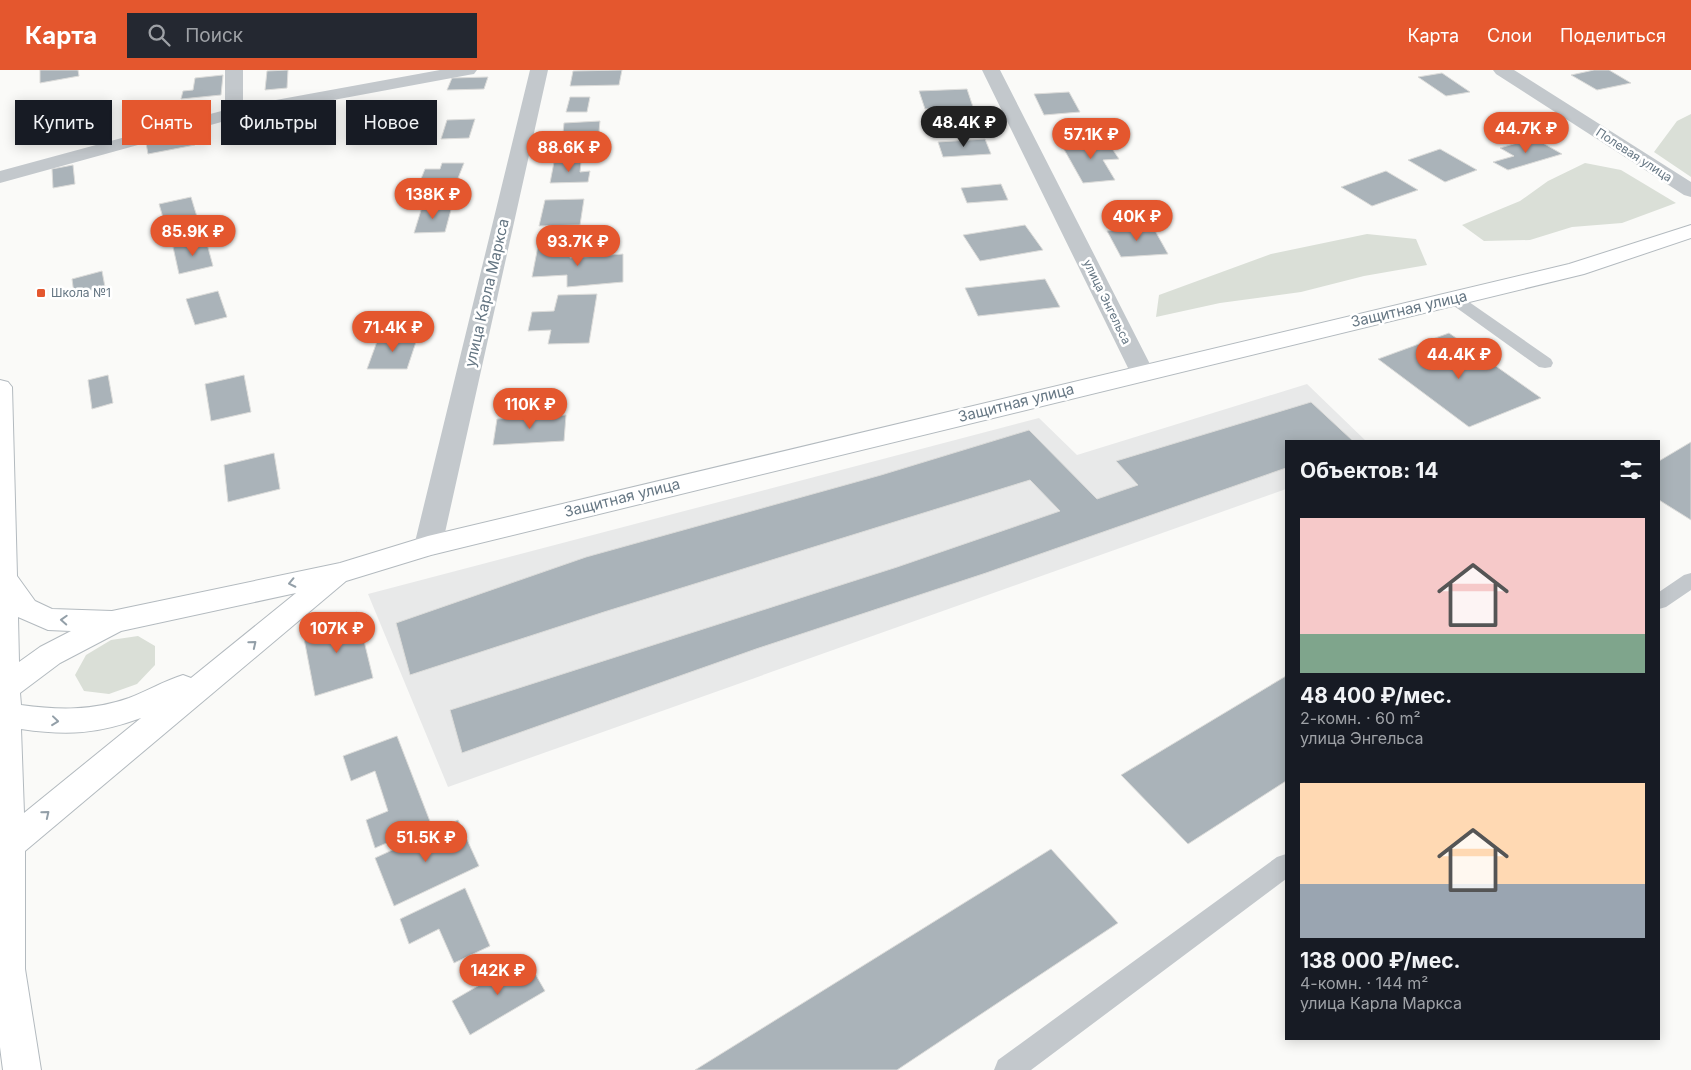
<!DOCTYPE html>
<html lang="ru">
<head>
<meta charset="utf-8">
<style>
	body { margin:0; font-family:Inter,sans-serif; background:#242831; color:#f1f3f6; height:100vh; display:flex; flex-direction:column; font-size:19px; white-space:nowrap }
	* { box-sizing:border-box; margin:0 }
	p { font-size:16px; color:#9ea1a6 }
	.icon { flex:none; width:28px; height:28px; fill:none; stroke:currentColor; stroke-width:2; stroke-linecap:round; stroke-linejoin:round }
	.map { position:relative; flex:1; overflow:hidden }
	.details { position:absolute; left:1285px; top:370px; width:375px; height:600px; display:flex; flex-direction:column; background:#171b24; border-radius:0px; box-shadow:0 2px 12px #0003 }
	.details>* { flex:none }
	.top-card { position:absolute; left:15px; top:30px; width:475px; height:45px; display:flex; gap:10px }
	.price { position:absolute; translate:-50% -42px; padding:0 11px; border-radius:18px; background:#e4572e; color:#fff; font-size:16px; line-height:32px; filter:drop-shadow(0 1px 2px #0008) }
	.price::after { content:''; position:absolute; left:50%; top:30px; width:15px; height:11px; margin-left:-8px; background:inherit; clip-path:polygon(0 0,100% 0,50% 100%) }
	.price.on { background:#222; color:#fff }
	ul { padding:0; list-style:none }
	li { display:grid; align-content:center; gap:10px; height:265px; padding:0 15px }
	li span { display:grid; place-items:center; height:155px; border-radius:0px; color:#555 }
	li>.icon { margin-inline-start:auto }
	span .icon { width:90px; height:90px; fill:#fffc; stroke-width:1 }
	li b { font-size:21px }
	h2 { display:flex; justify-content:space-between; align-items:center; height:60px; padding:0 15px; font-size:21px }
	.tag { padding:0 18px; border-radius:0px; background:#171b24; box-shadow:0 2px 12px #0003; font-size:18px; line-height:45px }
	.tag.on { background:#e4572e; color:#fff }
	header { display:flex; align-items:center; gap:30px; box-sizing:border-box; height:70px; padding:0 25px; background:#e4572e; color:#fff }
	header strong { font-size:24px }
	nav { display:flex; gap:28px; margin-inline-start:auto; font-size:18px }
	.search { width:350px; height:45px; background:#242831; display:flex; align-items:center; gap:12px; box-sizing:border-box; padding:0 18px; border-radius:0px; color:#9ea1a6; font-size:19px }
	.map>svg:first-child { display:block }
	.built { fill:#e8e9e9 }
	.green { fill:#dadfd7 }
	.building { fill:#aab3b9; stroke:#dcdcda }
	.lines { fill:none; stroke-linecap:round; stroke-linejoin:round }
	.secondary-casing { stroke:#b3babf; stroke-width:2 }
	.lane { fill:#c3c8cc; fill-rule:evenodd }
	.street { fill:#c3c8cc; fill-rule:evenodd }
	.secondary { fill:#fff; fill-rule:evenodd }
	.oneway { stroke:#939fa8 }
	.poi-dot { fill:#e4572e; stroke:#fff; stroke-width:2 }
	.labels { text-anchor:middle; stroke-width:5; stroke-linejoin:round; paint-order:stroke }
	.far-street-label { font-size:12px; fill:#657683; stroke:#fff }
	.far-poi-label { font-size:12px; fill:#657683; stroke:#fff; text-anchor:start }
	.street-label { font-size:15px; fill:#657683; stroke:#fff }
</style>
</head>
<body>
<header>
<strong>Карта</strong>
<div class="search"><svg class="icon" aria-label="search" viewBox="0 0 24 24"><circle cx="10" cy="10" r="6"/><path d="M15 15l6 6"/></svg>Поиск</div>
<nav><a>Карта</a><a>Слои</a><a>Поделиться</a></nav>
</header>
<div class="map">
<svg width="1691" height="1000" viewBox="0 0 1691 1000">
	<rect width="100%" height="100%" fill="#fafaf8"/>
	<!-- built -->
	<path class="built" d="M 1307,314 L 1366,371 L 1286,371 L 1286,419 L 448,717 L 368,524 L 1039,348 L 1077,385 Z"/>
	<!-- green -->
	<path class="green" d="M 1691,44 L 1691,107 L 1654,82 L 1677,51 Z
		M 1585,93 L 1621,100 L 1676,133 L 1622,153 L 1572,157 L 1530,170 L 1484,171 L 1462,155 L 1520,131 L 1548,111 Z
		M 1367,164 L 1416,169 L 1427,195 L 1364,206 L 1301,222 L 1220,233 L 1156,247 L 1159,225 L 1271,184 Z
		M 138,566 L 155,576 L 155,595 L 137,614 L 109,624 L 84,621 L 75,605 L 86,585 L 111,570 Z"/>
	<!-- building -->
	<path class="building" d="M 40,0 L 78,0 L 79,6 L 40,13 Z
		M 288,0 L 287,18 L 265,20 L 267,1 Z
		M 622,0 L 619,15 L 570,16 L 573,1 Z
		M 1594,0 L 1609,0 L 1631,13 L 1597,20 L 1571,5 Z
		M 1442,3 L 1470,22 L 1446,26 L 1418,7 Z
		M 223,5 L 221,25 L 181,29 L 183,21 L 193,20 L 195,8 Z
		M 488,7 L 484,19 L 447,20 L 452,8 Z
		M 967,19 L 973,37 L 925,39 L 919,21 Z
		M 1069,22 L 1080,42 L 1044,45 L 1034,24 Z
		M 570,27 L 590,27 L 587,42 L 566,42 Z
		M 287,42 L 291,53 L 257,60 L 254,48 Z
		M 72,43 L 74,57 L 50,62 L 48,47 Z
		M 475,49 L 469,68 L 441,69 L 447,50 Z
		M 600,51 L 598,72 L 562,74 L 564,53 Z
		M 193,63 L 195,75 L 148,84 L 146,73 Z
		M 1534,68 L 1562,84 L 1508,100 L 1493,92 L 1514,86 L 1500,78 Z
		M 985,69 L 991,84 L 943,87 L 938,72 Z
		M 1107,71 L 1119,89 L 1103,90 L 1115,110 L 1083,113 L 1061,74 Z
		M 1440,79 L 1477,100 L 1445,112 L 1408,90 Z
		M 554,92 L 581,92 L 580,102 L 590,101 L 588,112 L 550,113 Z
		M 442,93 L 464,93 L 453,121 L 416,121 L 425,99 L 440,99 Z
		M 73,95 L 75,114 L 53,118 L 52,99 Z
		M 1386,101 L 1418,120 L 1372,136 L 1341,117 Z
		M 1001,114 L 1008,130 L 967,133 L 961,118 Z
		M 191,127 L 198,150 L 166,158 L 159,134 Z
		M 584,129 L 580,155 L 539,156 L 545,130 Z
		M 452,136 L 445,162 L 414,163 L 422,137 Z
		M 1025,155 L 1043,180 L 980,191 L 963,165 Z
		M 1153,157 L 1168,184 L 1121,187 L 1107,161 Z
		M 206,170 L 213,196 L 179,204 L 173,177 Z
		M 572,175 L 570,188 L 623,184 L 623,212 L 567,217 L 567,205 L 532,207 L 538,176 Z
		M 102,201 L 105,217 L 74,224 L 72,209 Z
		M 1045,209 L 1060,237 L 978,246 L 965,218 Z
		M 218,221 L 227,247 L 195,255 L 186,229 Z
		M 597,224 L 589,273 L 548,274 L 551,260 L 528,261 L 532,242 L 554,241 L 558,225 Z
		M 1449,263 L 1541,328 L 1469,357 L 1378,289 Z
		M 379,266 L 418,266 L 407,299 L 367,299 Z
		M 108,305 L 113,333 L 92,339 L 88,310 Z
		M 244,305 L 251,342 L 211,351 L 205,314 Z
		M 1311,332 L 1353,371 L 1286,371 L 1286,398 L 986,503 L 756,579 L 462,683 L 450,640 L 897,497 L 1060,441 L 1030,410 L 604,542 L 410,605 L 396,553 L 586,487 L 881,405 L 1029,360 L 1097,429 L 1138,415 L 1116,391 Z
		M 566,345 L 564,371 L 493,375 L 497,349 Z
		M 1691,372 L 1691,450 L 1659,430 L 1659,391 Z
		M 274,383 L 280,419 L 228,432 L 224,395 Z
		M 357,542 L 373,608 L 315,626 L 302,558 Z
		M 1286,606 L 1286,711 L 1188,774 L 1121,705 Z
		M 397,666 L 431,754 L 375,778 L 366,750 L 388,741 L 375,701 L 351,711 L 343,686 Z
		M 458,750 L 479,796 L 394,836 L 375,788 Z
		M 1051,779 L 1118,853 L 897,1000 L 695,1000 Z
		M 465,818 L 490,876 L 454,893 L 439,859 L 409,874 L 400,849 Z
		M 526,888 L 545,921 L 470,965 L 452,931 Z"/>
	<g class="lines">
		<defs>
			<path id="secondary" d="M 1691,155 L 1691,168 L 1584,204 L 431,485 L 346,511 L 25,781 L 25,899 L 41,1000 L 3,1000 L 0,977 L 0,310 L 8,312 L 12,317 L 17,506 L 35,531 L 52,539 L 112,541 L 340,493 L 428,466 L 1569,194 ZM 296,523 L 191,608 L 183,605 C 164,611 147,621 129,628 C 92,641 58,640 21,635 L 20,623 L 60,593 L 121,561 ZM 18,547 L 48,560 L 71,561 L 40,577 L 19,592 ZM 141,648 L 24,743 L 21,659 C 68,666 97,664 141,648 Z"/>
		</defs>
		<!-- secondary casing -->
		<use href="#secondary" class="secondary-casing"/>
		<!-- lane -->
		<path class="lane" d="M 1453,223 L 1459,225 L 1551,289 L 1553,293 L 1551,297 L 1545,298 L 1539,297 L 1447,231 L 1445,228 L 1447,225 Z
			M 1691,503 L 1691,520 L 1666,537 L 1659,539 L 1659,522 L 1684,505 Z
			M 1286,784 L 1286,809 L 1031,1000 L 994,1000 L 998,990 L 1277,787 Z"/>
		<!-- street -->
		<path class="street" d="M 225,0 L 243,0 L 243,36 L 440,0 L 477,0 L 474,4 L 468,5 L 236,48 L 0,113 L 0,101 L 225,40 Z
			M 530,0 L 548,0 L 442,476 L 438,483 L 428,486 L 418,483 L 414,476 Z
			M 982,0 L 1000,0 L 1154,302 L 1150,307 L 1142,309 L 1134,307 L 1130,302 Z
			M 1493,0 L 1514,0 L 1691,112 L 1691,127 L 1684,125 L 1496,4 Z"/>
		<!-- secondary -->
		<use href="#secondary" class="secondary"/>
	</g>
	<!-- one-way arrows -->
	<defs><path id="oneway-chevron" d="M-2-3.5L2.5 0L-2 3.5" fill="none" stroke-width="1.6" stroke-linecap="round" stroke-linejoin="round" transform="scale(1.25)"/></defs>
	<g class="oneway">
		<use href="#oneway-chevron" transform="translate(292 513) rotate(168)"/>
		<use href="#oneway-chevron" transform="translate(64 550) rotate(-177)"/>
		<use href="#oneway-chevron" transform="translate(253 574) rotate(-39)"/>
		<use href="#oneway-chevron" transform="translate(55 651) rotate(6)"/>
		<use href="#oneway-chevron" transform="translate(46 744) rotate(-39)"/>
	</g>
	<!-- markers -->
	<rect class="poi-dot" x="36" y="218" width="10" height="10" rx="2.5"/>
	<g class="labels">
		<!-- far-street labels -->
		<g class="far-street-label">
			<text transform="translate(1634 85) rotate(33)" y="4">Полевая улица</text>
			<text transform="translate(1107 232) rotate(64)" y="4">улица Энгельса</text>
		</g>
		<!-- far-poi labels -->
		<g class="far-poi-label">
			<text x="51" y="227">Школа №1</text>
		</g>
		<!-- street labels -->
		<g class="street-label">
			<text transform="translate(487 223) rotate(-77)" y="5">улица Карла Маркса</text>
			<text transform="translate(1409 239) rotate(-13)" y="5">Защитная улица</text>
			<text transform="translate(1016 333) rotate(-14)" y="5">Защитная улица</text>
			<text transform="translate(622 428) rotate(-14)" y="5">Защитная улица</text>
		</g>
	</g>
</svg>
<b class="price on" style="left:964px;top:78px">48.4K ₽</b>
<b class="price" style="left:1526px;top:84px">44.7K ₽</b>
<b class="price" style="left:1091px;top:90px">57.1K ₽</b>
<b class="price" style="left:569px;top:103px">88.6K ₽</b>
<b class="price" style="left:433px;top:150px">138K ₽</b>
<b class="price" style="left:1137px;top:172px">40K ₽</b>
<b class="price" style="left:193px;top:187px">85.9K ₽</b>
<b class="price" style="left:578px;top:197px">93.7K ₽</b>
<b class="price" style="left:393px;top:283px">71.4K ₽</b>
<b class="price" style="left:1459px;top:310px">44.4K ₽</b>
<b class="price" style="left:530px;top:360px">110K ₽</b>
<b class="price" style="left:337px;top:584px">107K ₽</b>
<b class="price" style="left:426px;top:793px">51.5K ₽</b>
<b class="price" style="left:498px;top:926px">142K ₽</b>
<div class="top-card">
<a class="tag">Купить</a>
<a class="tag on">Снять</a>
<a class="tag">Фильтры</a>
<a class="tag">Новое</a>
</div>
<section class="details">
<h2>Объектов: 14<svg class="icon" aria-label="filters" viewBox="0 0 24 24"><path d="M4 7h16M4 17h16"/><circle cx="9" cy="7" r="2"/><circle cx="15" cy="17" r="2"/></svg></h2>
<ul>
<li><span style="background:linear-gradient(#f6c9c9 75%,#7fa58c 0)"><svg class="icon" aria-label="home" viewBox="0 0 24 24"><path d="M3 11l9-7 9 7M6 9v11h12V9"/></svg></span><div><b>48 400 ₽/мес.</b><p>2-комн. · 60 m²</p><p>улица Энгельса</p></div></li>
<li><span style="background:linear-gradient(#ffd9b3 65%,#9aa5b1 0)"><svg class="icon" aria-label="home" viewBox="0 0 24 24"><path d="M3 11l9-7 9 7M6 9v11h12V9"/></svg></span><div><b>138 000 ₽/мес.</b><p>4-комн. · 144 m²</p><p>улица Карла Маркса</p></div></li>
</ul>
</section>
</div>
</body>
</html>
